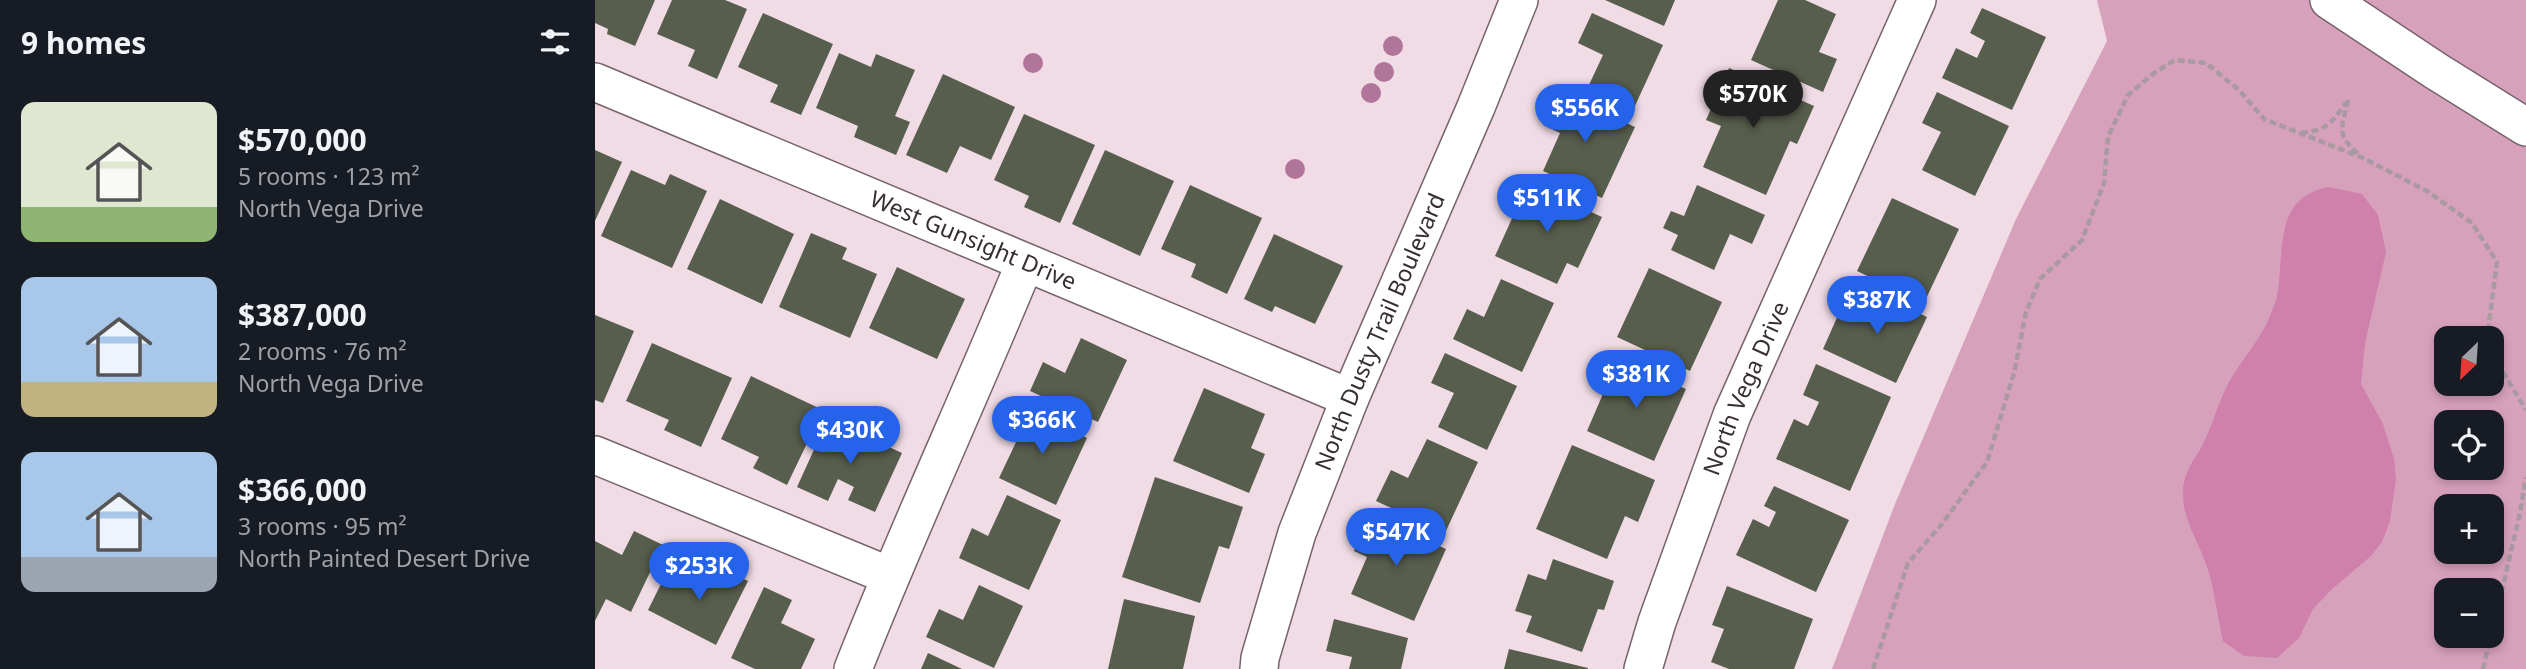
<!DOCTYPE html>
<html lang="en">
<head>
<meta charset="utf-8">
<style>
	body { margin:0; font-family:"Noto Sans",sans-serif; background:#242831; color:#f1f3f6; height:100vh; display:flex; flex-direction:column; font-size:26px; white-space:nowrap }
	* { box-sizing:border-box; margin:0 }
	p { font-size:23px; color:#9ea1a6 }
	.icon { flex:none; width:38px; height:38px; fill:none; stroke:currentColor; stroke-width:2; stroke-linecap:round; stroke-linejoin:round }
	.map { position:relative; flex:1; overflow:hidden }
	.details { display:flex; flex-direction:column; background:#171b24; width:595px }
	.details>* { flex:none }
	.needle { width:46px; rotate:205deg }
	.buttons { position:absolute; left:1839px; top:326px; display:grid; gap:14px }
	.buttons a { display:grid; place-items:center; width:70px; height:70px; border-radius:14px; background:#171b24; box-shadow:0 4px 10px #0003; font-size:35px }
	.price { position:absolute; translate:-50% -60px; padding:0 16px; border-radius:24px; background:#2563eb; color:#fff; font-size:23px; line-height:46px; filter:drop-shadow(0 2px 4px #0008) }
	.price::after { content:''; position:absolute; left:50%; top:42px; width:21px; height:16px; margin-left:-10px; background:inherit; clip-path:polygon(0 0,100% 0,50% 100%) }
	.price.selected { background:#222; color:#fff }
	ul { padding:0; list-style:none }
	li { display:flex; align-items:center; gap:21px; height:175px; padding:0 21px }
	li span { display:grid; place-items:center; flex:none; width:196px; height:140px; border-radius:14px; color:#555 }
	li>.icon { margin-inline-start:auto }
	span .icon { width:84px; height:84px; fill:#fffc; stroke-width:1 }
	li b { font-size:30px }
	h2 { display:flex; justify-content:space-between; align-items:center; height:84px; padding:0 21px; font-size:30px }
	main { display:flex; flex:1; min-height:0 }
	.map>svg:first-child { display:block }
	.green { fill:#d7a1bc; fill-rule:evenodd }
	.water { fill:#cf80ab }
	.building { fill:#585e4d }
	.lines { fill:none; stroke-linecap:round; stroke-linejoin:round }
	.minor-casing { stroke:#76636c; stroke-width:40 }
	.path { stroke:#a999a0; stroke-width:4.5; stroke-dasharray:7 3.5; stroke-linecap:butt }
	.minor { stroke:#fff; stroke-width:37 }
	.tree { fill:#b2759a }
	.labels { text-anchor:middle; stroke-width:7; stroke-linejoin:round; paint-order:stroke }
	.street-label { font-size:23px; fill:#372f33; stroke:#f1dce6 }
</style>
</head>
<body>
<main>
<section class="details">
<h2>9 homes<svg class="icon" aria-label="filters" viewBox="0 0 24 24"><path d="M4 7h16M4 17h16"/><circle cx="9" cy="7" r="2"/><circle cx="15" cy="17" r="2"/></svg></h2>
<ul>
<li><span style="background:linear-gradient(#dfe7d0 75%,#8fb573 0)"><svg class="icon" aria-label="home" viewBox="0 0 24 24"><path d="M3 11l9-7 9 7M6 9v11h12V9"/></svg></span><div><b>$570,000</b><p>5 rooms · 123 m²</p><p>North Vega Drive</p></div></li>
<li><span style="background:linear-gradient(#a9c7e8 75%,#c2b280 0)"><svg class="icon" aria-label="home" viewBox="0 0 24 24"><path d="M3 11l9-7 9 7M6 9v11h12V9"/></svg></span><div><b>$387,000</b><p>2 rooms · 76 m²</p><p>North Vega Drive</p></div></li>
<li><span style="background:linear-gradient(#a9c7e8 75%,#9aa5b1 0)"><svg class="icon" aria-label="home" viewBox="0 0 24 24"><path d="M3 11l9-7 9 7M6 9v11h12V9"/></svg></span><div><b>$366,000</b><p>3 rooms · 95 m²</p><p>North Painted Desert Drive</p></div></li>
</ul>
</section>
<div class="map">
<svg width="1931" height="669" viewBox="0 0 1931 669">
	<rect width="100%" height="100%" fill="#f1dce6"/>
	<!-- green -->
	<path class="green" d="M 1502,0 L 1931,0 L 1931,669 L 1237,669 L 1300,504 L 1421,219 L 1512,41 ZM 1852,338 L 1897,338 L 1897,383 L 1852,383 ZM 1852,422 L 1897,422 L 1897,467 L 1852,467 ZM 1852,506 L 1897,506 L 1897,551 L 1852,551 ZM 1852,590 L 1897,590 L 1897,635 L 1852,635 Z"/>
	<!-- water -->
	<path class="water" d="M 1734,187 L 1767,194 L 1783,215 L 1791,252 L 1770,343 L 1766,384 L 1788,424 L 1799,459 L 1801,479 L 1795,521 L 1787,542 L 1776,556 L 1736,590 L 1718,609 L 1704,638 L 1682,658 L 1649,656 L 1628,641 C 1623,619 1620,595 1614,573 C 1607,547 1589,524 1588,497 C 1587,473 1598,463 1608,444 C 1618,424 1623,403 1633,384 C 1645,361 1665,341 1675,316 C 1677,309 1681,303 1682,296 C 1690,253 1677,197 1734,187 Z"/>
	<!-- building -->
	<path class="building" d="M 0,0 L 60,0 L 40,46 L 12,34 L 13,29 L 0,23 Z
		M 77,0 L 130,0 L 152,9 L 122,79 L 93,66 L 100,50 L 62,34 Z
		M 1010,0 L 1080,0 L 1069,26 Z
		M 1183,0 L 1210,0 L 1241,14 L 1224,52 L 1242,59 L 1228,92 L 1156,60 Z
		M 1387,8 L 1451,37 L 1417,110 L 1347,78 L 1361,48 L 1382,58 L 1390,41 L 1375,33 Z
		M 168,13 L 238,44 L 206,115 L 175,102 L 183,85 L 143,67 Z
		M 997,13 L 1068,45 L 1039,108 L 993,87 L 1008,55 L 983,43 Z
		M 244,53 L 276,67 L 281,54 L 320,70 L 300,116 L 315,122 L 301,155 L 259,137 L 263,126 L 221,108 Z
		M 1134,68 L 1219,106 L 1202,144 L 1195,141 L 1171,195 L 1108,167 L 1126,126 L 1111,120 Z
		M 348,74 L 420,107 L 396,160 L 365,146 L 352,173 L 311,155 Z
		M 964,91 L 1040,127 L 1007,198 L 948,171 L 965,133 L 948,125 Z
		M 1342,92 L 1414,126 L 1380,196 L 1327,170 L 1346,132 L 1327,123 Z
		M 429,114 L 500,145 L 465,223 L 429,207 L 434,196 L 399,180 Z
		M 0,150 L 27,162 L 0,221 Z
		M 510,150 L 579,181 L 545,256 L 477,224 Z
		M 36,170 L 70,185 L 75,174 L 112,191 L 77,268 L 6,236 Z
		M 933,183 L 1007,217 L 983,268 L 972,263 L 962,284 L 900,256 Z
		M 595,185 L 667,218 L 632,294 L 596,277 L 601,264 L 566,249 Z
		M 1102,185 L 1170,215 L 1157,244 L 1135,234 L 1119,270 L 1076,250 L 1083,235 L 1068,228 L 1076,211 L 1089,216 Z
		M 1297,198 L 1364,229 L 1329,303 L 1262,271 Z
		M 125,199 L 199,234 L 167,304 L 92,269 Z
		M 216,233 L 252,248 L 247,259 L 282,274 L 255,338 L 184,307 Z
		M 679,234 L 748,266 L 720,324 L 680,306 L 677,312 L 649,299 Z
		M 302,267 L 370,299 L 342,359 L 274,328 Z
		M 1054,268 L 1127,302 L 1095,371 L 1022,337 Z
		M 906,279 L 959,303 L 927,372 L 858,339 L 872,309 L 889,317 Z
		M 1274,290 L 1332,317 L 1301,383 L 1228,349 L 1244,313 L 1260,321 Z
		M 0,315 L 39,331 L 8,403 L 0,400 Z
		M 486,338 L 532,360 L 503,422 L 435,391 L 448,362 L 470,373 Z
		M 57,343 L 137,378 L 106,447 L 69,430 L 74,420 L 31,401 Z
		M 850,353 L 922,386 L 892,450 L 843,427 L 859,393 L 836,383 Z
		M 1023,359 L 1091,389 L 1059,461 L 992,431 Z
		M 1221,364 L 1296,397 L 1255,491 L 1181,459 L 1199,419 L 1213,426 L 1224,402 L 1208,395 Z
		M 156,376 L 228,410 L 192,485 L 158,468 L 164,457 L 126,439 Z
		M 609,388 L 670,414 L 656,448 L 670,454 L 654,493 L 578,461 Z
		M 427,407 L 492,438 L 461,505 L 404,478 L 422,440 L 414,437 Z
		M 233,419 L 307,453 L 280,512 L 253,500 L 259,487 L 243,479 L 233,501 L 202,487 Z
		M 832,439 L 883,462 L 850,533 L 781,501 L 796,470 L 813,478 Z
		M 977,445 L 1060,480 L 1043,522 L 1030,516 L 1012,559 L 941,529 Z
		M 560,477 L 648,507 L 634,549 L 624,546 L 605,603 L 527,577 Z
		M 1179,486 L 1254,520 L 1221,592 L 1141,555 L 1158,519 L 1174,527 L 1181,512 L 1169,506 Z
		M 412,495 L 466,520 L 434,590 L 364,558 L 377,528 L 393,536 Z
		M 775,515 L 851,549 L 819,621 L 756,594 L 772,557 L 759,551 Z
		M 39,531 L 68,545 L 36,612 L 11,599 L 0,621 L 0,541 L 27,555 Z
		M 958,559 L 1019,581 L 1009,610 L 1003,609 L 987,652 L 931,632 L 937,616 L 920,611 L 933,574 L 951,580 Z
		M 75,566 L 115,586 L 124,567 L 153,581 L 121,645 L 53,610 Z
		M 384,585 L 428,606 L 399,668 L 331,637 L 344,609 L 368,620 Z
		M 1132,586 L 1218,619 L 1199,669 L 1134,669 L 1116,662 L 1129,629 L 1117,625 Z
		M 169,587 L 197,600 L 186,623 L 220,639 L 206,669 L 160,669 L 136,658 Z
		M 529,599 L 600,616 L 588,669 L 513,669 Z
		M 739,619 L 813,638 L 806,669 L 754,669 L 757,657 L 731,651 Z
		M 914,649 L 993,668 L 993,669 L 909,669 Z
		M 333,653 L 367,669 L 326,669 Z"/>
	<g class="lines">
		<defs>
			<g id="minor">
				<path d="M 1734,0 L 1841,71 L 1931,127"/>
				<path id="s1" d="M 0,82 L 755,398"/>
				<path d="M 0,455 L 295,576"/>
				<path d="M 258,669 C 312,532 374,399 430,263"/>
				<path id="s2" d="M 664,669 L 665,658 L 702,533 L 755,398 L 881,107 L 924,0"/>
				<path id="s3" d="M 1048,669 L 1062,622 L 1137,415 L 1322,0"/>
			</g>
		</defs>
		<!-- minor casing -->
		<use href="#minor" class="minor-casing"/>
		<!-- path -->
		<path class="path" d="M 1753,100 C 1747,129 1740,133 1764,155
			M 1706,133 C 1733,130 1736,123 1751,103
			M 1897,354 L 1931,410
			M 1897,633 L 1925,513 L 1931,477
			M 1278,669 L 1313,563 L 1347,524 L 1392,462 L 1419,373 L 1431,312 L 1445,279 L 1487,240 L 1509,183 L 1513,137 L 1533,95 L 1559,73 L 1580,60 L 1611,63 L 1644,90 L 1669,119 L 1768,158 L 1832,191 L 1877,223 L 1902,262 L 1892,338
			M 1888,669 L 1896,635"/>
		<!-- minor -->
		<use href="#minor" class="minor"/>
	</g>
	<!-- trees -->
	<g class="tree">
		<circle cx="798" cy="46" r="10"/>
		<circle cx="438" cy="63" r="10"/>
		<circle cx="789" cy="72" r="10"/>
		<circle cx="776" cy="93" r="10"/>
		<circle cx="700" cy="169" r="10"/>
	</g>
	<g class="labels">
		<!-- street labels -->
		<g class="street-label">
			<text dy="8" stroke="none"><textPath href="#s1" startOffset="410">West Gunsight Drive</textPath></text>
			<text dy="8" stroke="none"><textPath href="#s2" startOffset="359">North Dusty Trail Boulevard</textPath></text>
			<text dy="8" stroke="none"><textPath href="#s3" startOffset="299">North Vega Drive</textPath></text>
		</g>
	</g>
</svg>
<div class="buttons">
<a><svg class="needle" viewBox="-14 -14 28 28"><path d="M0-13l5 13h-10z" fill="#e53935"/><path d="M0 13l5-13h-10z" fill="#9ea1a6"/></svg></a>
<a><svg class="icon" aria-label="locate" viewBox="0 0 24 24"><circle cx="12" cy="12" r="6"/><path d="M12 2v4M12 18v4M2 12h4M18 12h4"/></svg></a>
<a>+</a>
<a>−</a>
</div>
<b class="price selected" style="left:1158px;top:130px">$570K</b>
<b class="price" style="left:990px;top:144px">$556K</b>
<b class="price" style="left:952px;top:234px">$511K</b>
<b class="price" style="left:1282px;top:336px">$387K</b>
<b class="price" style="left:1041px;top:410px">$381K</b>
<b class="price" style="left:447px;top:456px">$366K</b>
<b class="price" style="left:255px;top:466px">$430K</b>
<b class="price" style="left:801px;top:568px">$547K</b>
<b class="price" style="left:104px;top:602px">$253K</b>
</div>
</main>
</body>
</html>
